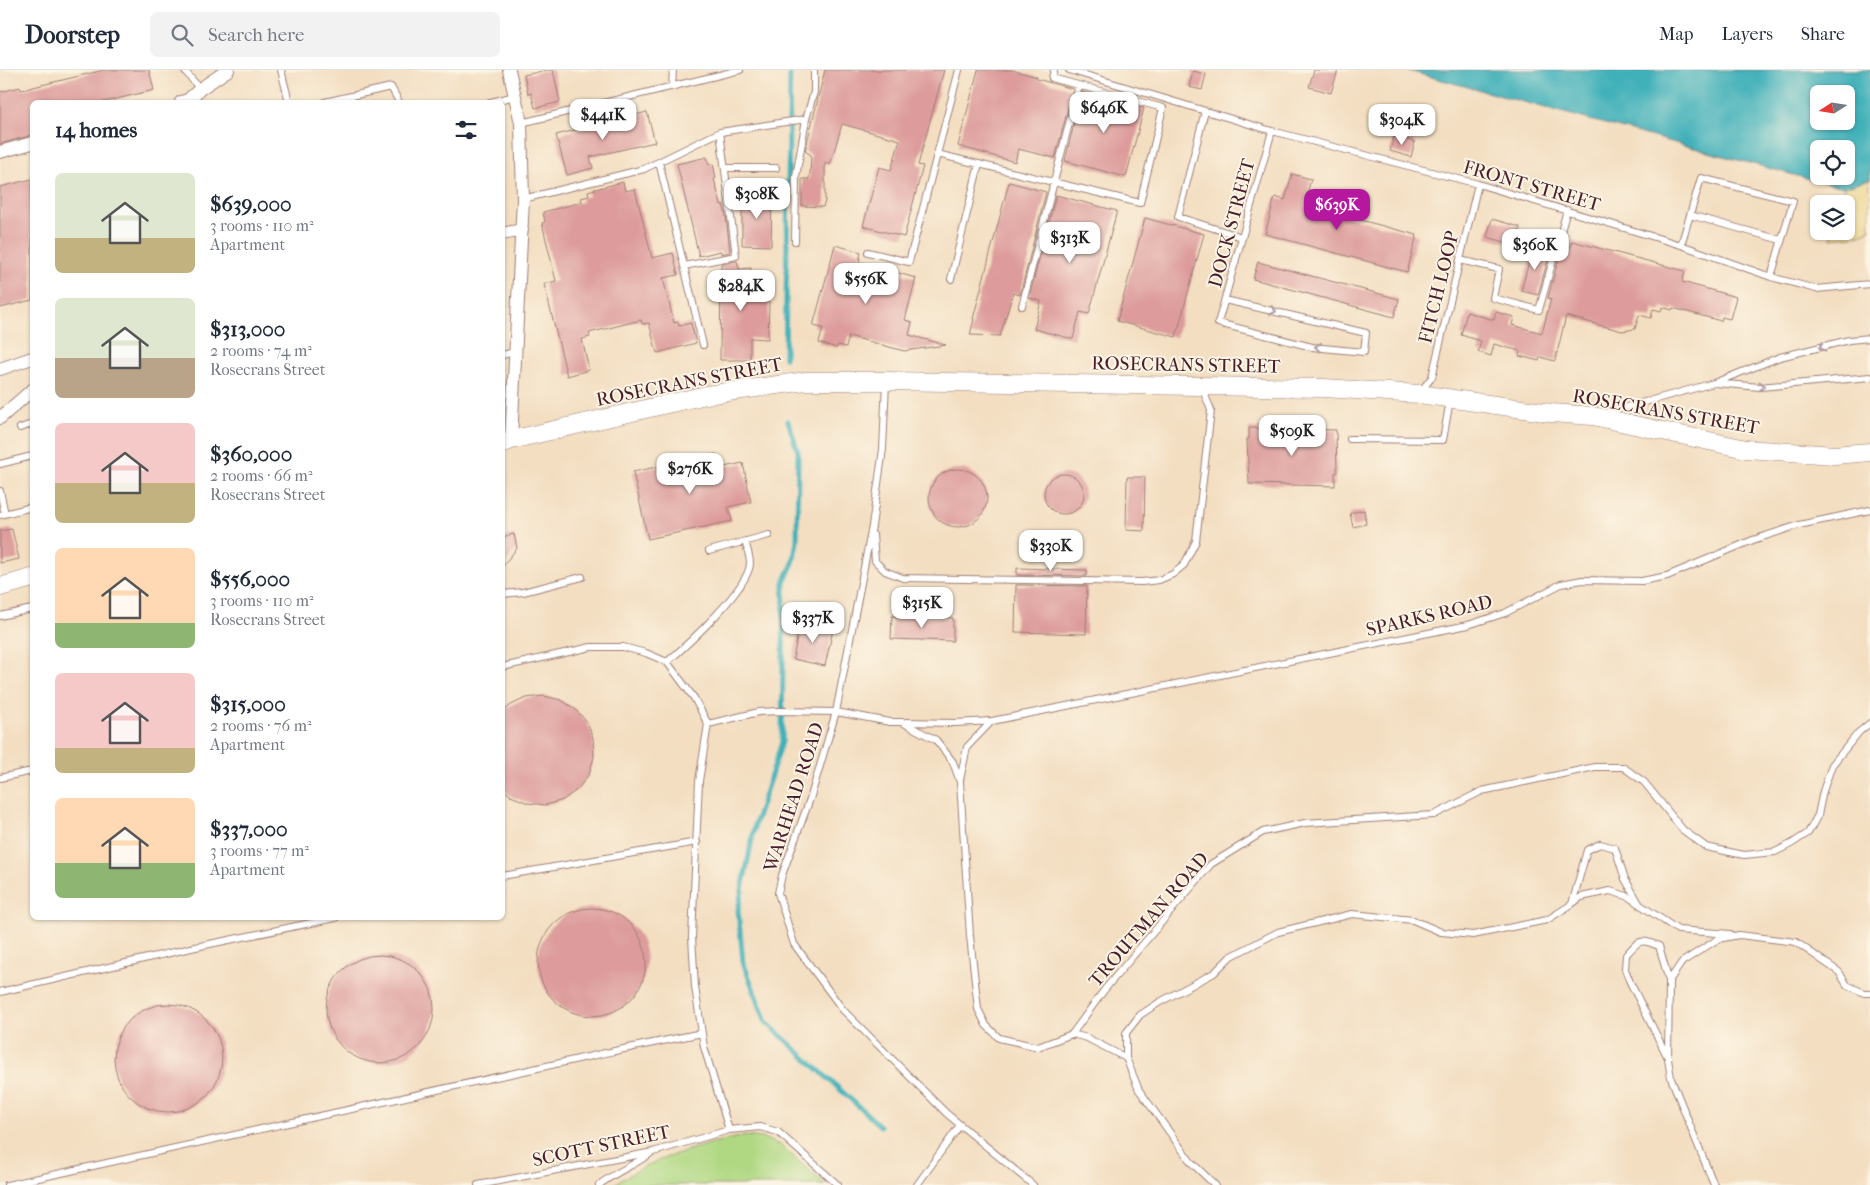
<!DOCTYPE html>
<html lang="en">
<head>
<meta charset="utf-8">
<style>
	body { margin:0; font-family:"IM FELL French Canon",serif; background:#f2f2f3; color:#1f2937; height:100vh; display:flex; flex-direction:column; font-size:19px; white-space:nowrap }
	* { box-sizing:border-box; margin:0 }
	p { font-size:16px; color:#747a83 }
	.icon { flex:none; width:28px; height:28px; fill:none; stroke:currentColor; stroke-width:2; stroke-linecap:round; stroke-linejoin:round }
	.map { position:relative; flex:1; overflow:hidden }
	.panel { position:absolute; left:30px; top:30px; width:475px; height:820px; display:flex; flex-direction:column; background:#fff; border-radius:8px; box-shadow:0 1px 4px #0004 }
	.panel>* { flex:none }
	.needle { width:32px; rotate:258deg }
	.buttons { position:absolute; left:1810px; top:15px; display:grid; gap:10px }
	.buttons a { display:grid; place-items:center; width:45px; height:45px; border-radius:8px; background:#fff; box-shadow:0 1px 4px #0004; font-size:25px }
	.price { position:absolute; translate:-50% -42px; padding:0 11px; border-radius:10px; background:#fff; color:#222; font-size:16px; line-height:32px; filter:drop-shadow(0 1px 2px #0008) }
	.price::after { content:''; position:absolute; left:50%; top:30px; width:15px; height:11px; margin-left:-8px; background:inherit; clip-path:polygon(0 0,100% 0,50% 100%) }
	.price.active { background:#b5179e; color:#fff }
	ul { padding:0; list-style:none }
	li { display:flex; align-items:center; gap:15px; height:125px; padding:0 25px }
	li span { display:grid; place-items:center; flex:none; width:140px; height:100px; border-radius:8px; color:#555 }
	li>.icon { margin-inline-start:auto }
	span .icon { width:60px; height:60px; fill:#fffc; stroke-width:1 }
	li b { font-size:21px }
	h2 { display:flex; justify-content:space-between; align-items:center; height:60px; padding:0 25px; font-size:21px }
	header { display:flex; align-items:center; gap:30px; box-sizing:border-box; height:70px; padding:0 25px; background:#fff; border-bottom:1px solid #e0e1e3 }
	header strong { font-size:24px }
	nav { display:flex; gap:28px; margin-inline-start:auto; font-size:18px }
	.search { width:350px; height:45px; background:#f2f2f3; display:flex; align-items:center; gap:12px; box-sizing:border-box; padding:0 18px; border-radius:8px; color:#747a83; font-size:19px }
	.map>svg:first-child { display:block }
	.green { fill:#b0d883; stroke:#7d7c57 }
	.sand { fill:#eeda9e; stroke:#9c7c64; fill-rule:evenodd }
	.water { fill:#3fb0b9; stroke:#446872; fill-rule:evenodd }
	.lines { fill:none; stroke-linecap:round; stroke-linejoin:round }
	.stream { stroke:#3fb0b9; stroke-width:5 }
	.building { fill:#dd9c9b }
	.lane-casing { stroke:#9e7e76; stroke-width:8 }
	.street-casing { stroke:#9e7e76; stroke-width:14 }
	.secondary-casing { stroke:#9e7e76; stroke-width:19 }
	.lane { stroke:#fff; stroke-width:6 }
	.street { stroke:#fff; stroke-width:12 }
	.secondary { stroke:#fff; stroke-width:18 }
	.oneway { stroke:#ae9aa0 }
	.labels { text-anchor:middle; stroke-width:4; stroke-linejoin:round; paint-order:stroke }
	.street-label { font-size:19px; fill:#4a1f2b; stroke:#fcf5e5 }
</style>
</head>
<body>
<header>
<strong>Doorstep</strong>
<div class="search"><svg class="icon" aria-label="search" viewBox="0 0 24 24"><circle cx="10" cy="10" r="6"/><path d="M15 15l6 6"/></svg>Search here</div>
<nav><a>Map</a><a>Layers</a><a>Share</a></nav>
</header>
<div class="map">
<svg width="1870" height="1115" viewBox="0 0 1870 1115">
	<rect width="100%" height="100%" fill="#fcf5e5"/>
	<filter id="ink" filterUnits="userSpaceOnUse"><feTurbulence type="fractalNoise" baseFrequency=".02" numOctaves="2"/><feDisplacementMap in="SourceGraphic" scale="10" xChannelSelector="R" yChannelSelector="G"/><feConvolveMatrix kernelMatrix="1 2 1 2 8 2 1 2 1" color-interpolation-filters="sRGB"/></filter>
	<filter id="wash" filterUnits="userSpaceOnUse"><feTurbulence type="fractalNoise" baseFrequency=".0096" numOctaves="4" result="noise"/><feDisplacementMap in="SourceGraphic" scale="20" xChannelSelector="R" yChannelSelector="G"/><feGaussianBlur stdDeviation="1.12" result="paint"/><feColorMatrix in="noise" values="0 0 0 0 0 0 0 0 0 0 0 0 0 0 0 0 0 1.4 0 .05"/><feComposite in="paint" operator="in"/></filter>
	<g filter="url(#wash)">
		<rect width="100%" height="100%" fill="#f3dec1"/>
		<!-- green -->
		<path class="green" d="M 744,1066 L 763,1068 L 780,1075 L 826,1115 L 613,1115 C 651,1089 699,1075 744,1066 Z"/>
		<!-- sand -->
		<path class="sand" d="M 1870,45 L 1870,159 L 1861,165 L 1831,168 L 1833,161 L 1846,161 L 1846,134 L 1840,134 L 1844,117 L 1700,80 L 1819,51 L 1846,51 ZM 1819,79 L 1846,79 L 1846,106 L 1819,106 Z"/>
		<!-- water -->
		<path class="water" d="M 1405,0 L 1870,0 L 1870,109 L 1844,117 L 1805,108 ZM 1819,24 L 1846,24 L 1846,51 L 1819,51 ZM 1819,79 L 1846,79 L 1846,106 L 1819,106 Z"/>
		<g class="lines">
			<!-- stream -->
			<path class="stream" d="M 785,288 L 790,0
				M 788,351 L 798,382 L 797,471 L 793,493 L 784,512 L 782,672 L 755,754 L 738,840 L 743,892 L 766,952 L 880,1056"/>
		</g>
		<g id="blocks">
			<!-- building -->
			<path class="building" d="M 104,0 L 149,0 L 154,20 L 104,32 L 32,32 L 32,65 L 0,74 L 0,22 L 20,17 L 21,20 Z
				M 547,0 L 553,0 L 560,32 L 535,38 L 531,23 L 528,24 L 524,5 Z
				M 825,0 L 944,0 L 918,95 L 923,96 L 904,167 L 863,156 L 879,97 L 891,100 L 900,70 L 842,54 L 830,95 L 825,92 L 825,131 L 823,137 L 802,136 L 802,109 L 809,109 L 810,103 L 811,85 L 805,81 L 807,73 Z
				M 978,0 L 1012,0 L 1037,7 L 1037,9 L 1073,19 L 1055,88 L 1018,79 L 1015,92 L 958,76 Z
				M 1314,0 L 1338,0 L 1331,23 L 1309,17 Z
				M 1193,1 L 1206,4 L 1202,20 L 1189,17 Z
				M 1082,22 L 1144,38 L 1126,107 L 1065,91 Z
				M 647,42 L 655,72 L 590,87 L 593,98 L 567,105 L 556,65 Z
				M 1394,66 L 1415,72 L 1411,87 L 1390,81 Z
				M 707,87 L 709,95 L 713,94 L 716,108 L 714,109 L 721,135 L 723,134 L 726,146 L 730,182 L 721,184 L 721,181 L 699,186 L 677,94 Z
				M 1292,104 L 1311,109 L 1304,135 L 1417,165 L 1407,202 L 1265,164 L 1275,127 L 1285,130 Z
				M 32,109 L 32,230 L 0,238 L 0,117 Z
				M 623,112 L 625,121 L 635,119 L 652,188 L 673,183 L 678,205 L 663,208 L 674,253 L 678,252 L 679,256 L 691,253 L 696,273 L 657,283 L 649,253 L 642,254 L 641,250 L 589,263 L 590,267 L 582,269 L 589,300 L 567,306 L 544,214 L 556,211 L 542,153 L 545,152 L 543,142 L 582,132 L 581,128 L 589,126 L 588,121 Z
				M 1009,112 L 1046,122 L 1020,225 L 1013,223 L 1000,266 L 970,265 L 974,249 L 973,249 Z
				M 742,124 L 772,124 L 771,176 L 742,175 Z
				M 1056,125 L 1117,141 L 1089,244 L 1080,242 L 1073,269 L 1034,259 L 1041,231 L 1029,228 Z
				M 1145,148 L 1204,164 L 1176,267 L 1117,251 Z
				M 1492,149 L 1520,157 L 1516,175 L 1487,167 Z
				M 1572,171 L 1685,201 L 1682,212 L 1736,227 L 1730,249 L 1722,247 L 1721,251 L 1673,238 L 1672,240 L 1662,237 L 1661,241 L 1653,239 L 1651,248 L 1639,245 L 1635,259 L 1622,261 L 1566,246 L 1555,291 L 1540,287 L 1539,291 L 1519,286 L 1520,281 L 1494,274 L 1491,286 L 1478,282 L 1481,271 L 1461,265 L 1467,242 L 1494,250 L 1496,242 L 1514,247 L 1512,255 L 1542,263 L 1551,229 L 1548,228 L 1560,184 L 1567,187 Z
				M 835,175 L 861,182 L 859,192 L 916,208 L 905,250 L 912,252 L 909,265 L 946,275 L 904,281 L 849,266 L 846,277 L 838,275 L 837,278 L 819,273 L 823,258 L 813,256 Z
				M 1533,177 L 1550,182 L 1538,225 L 1521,221 Z
				M 737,191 L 739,199 L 751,198 L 751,203 L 760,203 L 760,232 L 769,232 L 768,269 L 750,268 L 750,290 L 720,290 L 721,194 Z
				M 1258,192 L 1399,229 L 1394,247 L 1253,209 Z
				M 1249,358 L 1336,360 L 1337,403 L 1335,403 L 1335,416 L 1249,414 L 1247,369 L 1249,369 Z
				M 716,384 L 719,398 L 743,393 L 751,432 L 728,437 L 732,451 L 648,469 L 633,402 Z
				M929 428a29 29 0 1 1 58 0a29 29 0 1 1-58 0Z
				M1044 424a20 20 0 1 1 40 0a20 20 0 1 1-40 0Z
				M 1127,407 L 1145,407 L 1144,461 L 1126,460 Z
				M 1364,440 L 1366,454 L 1353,457 L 1350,443 Z
				M 12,459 L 19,489 L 0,493 L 0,461 Z
				M 514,464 L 517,478 L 502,497 L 502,467 Z
				M 1017,498 L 1087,500 L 1087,506 L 1017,505 Z
				M 1016,515 L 1087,516 L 1086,564 L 1015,562 Z
				M 892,546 L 953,548 L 953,571 L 891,569 Z
				M 800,552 L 833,559 L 825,596 L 793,589 Z
				M 544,626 L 561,630 L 575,639 L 587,652 L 593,668 L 594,687 L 589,704 L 578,719 L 563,730 L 546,735 L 528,733 L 511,726 L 502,718 L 502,643 L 511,635 L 526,628 Z
				M538 892a54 54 0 1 1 108 0a54 54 0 1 1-108 0Z
				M326 939a54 54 0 1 1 108 0a54 54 0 1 1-108 0Z
				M114 988a54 54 0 1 1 108 0a54 54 0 1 1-108 0Z"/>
		</g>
	</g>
	<g filter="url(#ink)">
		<use href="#blocks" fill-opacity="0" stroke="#9e7e76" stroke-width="1"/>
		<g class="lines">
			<defs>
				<path id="lane" d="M 184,0 L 200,19
					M 281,0 L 289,32
					M 1069,0 L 1272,61 L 1478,114 L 1681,175 L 1771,207 L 1816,219 L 1870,214
					M 672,16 L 673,0
					M 325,32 L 391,17 L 399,32
					M 491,32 L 515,26
					M 1205,41 L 1178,147 L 1242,167
					M 521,53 L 740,0
					M 937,84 L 1140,133 L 1163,38 L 1052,8 L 1054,0
					M 659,92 L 703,275
					M 725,98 L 776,98
					M 523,129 L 644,99 L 720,62 L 806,49 L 814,22 L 814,0
					M 1690,145 L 1781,170
					M 795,171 L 796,107 L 806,49
					M 1681,175 L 1701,108 L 1793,131 L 1771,207
					M 868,182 L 909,192 L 959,0
					M 1460,190 L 1499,199 L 1493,228 L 1539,240 L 1567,140
					M 684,196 L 736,186 L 720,62
					M 951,209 L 979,94
					M 1225,230 L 1366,263 L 1364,282 L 1312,277 L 1218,253 L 1272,61
					M 1022,236 L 1079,15
					M 502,285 L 515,282
					M 886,312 L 883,379 L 872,456 L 836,642 L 811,726 L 782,805 L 778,823 L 794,874 L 843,940 L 946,1043 L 1033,1115
					M 1715,313 L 1760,317 L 1870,307
					M 1421,321 L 1432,307 L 1478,114
					M 1605,343 L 1714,313 L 1780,287 L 1849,270 L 1870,268
					M 20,358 L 32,354
					M 1350,369 L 1443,370 L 1450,330
					M 0,394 L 32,386
					M 0,421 L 5,444
					M 0,445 L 32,437
					M 873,465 L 875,491 L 885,501 L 903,508 L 1142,512 L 1159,510 L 1173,504 L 1184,495 L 1196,471 L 1211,340 L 1202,318
					M 709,481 L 769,465
					M 502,524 L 523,522 L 582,507
					M 0,546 L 32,539
					M 667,592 C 687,575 748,519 750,494 C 750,487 747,478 745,471
					M 502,597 L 591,577 L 623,577 L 646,583 L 667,592 L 694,628 L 708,654 L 699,711 L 692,867 L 695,917 L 704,977 L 729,1060
					M 906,652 L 955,653 L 992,651
					M 708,654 L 759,642 L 778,641 L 836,642 L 890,652 L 902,652 L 936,670 L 953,692 L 960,712 L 970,866 L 978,939 L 986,955 L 999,968 L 1038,977 L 1072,964 L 1105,919 L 1211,794 L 1263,762 L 1305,753 L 1434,745 L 1482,721 L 1595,697 L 1623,697 L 1644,712 L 1683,760 L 1706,777 L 1744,785 L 1775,782 L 1791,774 L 1808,763 L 1818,745 L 1823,721 L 1832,695 L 1859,662 L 1870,653
					M 0,708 L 32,701
					M 960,710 L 967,677 L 992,651 L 1468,555 L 1505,543 L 1561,514 L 1582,510 L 1642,511 L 1667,506 L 1753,470 L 1799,455 L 1870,440
					M 502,806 L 697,772
					M 1572,834 L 1581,827 L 1610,821 L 1627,826 L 1678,860 L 1730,864
					M 0,922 L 200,876 L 335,848
					M 1072,964 L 1087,968 L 1126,988
					M 1668,988 L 1630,912 L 1625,899 L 1626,885 C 1639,870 1640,868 1659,876 L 1669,911
					M 7,1115 L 619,980 L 702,963
					M 478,1115 L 653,1082 L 729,1060 L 760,1057 L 778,1062 L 838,1115
					M 599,1115 C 615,1102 635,1095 651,1083
					M 917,1115 L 960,1055
					M 1215,1115 L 1191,1092 L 1139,1020 L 1126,988 L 1126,963 L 1140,945 L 1160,932 L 1214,903 L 1230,887 L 1278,862 L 1352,844 L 1413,850 L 1441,862 L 1473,865 L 1547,850 L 1572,834 L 1587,780 L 1600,774 L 1615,778 L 1625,809 L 1640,835
					M 1714,1115 L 1671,1008 L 1668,989 L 1669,911 L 1682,892 L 1718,869 L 1739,865 L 1796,872 L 1839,902 L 1847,915 L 1864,923 L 1870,923"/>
				<path id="street" d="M 509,0 L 521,53 L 523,129 L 511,370
					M 181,32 L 188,30 L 200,19 L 228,0
					M 0,82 L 32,73
					M 502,164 L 522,160
					M 0,299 L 32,288
					M 0,348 L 32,320"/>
				<path id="secondary" d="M 502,374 L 511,370 L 706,325 L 806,311 L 886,311 L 1324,318 L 1419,324 L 1551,343 L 1593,346 L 1746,379 L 1834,385 L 1870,382
					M 0,517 L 32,508"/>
			</defs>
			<!-- lane casing -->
			<use href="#lane" class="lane-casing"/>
			<!-- street casing -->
			<use href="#street" class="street-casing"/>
			<!-- secondary casing -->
			<use href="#secondary" class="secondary-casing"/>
			<!-- lane -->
			<use href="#lane" class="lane"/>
			<!-- street -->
			<use href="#street" class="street"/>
			<!-- secondary -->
			<use href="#secondary" class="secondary"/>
		</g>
		<!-- one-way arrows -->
		<defs><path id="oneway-chevron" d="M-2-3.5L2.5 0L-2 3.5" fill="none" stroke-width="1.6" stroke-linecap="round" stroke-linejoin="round" transform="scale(1.25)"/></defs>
		<g class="oneway">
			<use href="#oneway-chevron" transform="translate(1273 241) rotate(13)"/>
			<use href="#oneway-chevron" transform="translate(1318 277) rotate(-173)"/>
			<use href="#oneway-chevron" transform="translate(1822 277) rotate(167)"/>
			<use href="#oneway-chevron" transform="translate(1762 316) rotate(-1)"/>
		</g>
	</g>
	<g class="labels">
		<!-- street labels -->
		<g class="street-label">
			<text transform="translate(1532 115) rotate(16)" y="7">FRONT STREET</text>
			<text transform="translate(1231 153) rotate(-75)" y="7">DOCK STREET</text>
			<text transform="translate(1438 217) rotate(-76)" y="7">FITCH LOOP</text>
			<text transform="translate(1186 294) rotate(1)" y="7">ROSECRANS STREET</text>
			<text transform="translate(689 311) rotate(-11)" y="7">ROSECRANS STREET</text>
			<text transform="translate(1666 341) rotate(10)" y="7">ROSECRANS STREET</text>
			<text transform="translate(1429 545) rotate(-13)" y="7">SPARKS ROAD</text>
			<text transform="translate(793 727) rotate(-72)" y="7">WARHEAD ROAD</text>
			<text transform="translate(1148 849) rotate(-49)" y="7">TROUTMAN ROAD</text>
			<text transform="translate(601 1075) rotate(-12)" y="7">SCOTT STREET</text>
		</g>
	</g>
</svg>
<div class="buttons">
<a><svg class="needle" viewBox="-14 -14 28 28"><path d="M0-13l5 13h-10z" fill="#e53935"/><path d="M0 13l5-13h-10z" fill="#747a83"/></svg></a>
<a><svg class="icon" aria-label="locate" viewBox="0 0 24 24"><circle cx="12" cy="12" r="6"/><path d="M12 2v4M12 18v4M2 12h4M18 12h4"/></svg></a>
<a><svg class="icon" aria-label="layers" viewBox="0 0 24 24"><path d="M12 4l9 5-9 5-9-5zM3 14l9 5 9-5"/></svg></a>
</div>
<b class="price" style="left:1104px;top:64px">$646K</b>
<b class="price" style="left:603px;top:71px">$441K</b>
<b class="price" style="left:1402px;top:76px">$304K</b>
<b class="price" style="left:757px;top:150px">$308K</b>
<b class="price active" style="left:1337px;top:161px">$639K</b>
<b class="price" style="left:1070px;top:194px">$313K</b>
<b class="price" style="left:1535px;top:201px">$360K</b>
<b class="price" style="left:866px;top:235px">$556K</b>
<b class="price" style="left:741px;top:242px">$284K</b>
<b class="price" style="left:1292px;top:387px">$509K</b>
<b class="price" style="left:690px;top:425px">$276K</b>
<b class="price" style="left:1051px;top:502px">$330K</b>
<b class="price" style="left:922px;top:559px">$315K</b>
<b class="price" style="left:813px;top:574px">$337K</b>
<section class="panel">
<h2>14 homes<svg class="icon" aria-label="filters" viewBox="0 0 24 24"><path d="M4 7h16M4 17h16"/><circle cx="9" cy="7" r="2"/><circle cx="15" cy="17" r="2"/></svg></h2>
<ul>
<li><span style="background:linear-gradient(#dfe7d0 65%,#c2b280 0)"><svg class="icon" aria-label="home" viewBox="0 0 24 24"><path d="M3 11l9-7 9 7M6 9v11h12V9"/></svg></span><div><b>$639,000</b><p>3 rooms · 110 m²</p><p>Apartment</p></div></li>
<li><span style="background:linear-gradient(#dfe7d0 60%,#b9a48a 0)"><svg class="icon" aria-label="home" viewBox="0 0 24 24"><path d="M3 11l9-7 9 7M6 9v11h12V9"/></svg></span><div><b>$313,000</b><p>2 rooms · 74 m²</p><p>Rosecrans Street</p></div></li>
<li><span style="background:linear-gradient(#f6c9c9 60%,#c2b280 0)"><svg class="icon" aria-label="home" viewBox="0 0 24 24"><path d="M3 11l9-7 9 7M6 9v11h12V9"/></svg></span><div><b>$360,000</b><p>2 rooms · 66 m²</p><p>Rosecrans Street</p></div></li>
<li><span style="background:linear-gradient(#ffd9b3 75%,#8fb573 0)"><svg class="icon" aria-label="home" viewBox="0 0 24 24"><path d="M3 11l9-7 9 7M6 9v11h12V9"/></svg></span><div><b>$556,000</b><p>3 rooms · 110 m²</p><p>Rosecrans Street</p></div></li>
<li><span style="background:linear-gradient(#f6c9c9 75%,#c2b280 0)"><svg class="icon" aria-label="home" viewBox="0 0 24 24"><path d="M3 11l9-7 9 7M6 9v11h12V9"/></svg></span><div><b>$315,000</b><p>2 rooms · 76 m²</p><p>Apartment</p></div></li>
<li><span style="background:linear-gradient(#ffd9b3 65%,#8fb573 0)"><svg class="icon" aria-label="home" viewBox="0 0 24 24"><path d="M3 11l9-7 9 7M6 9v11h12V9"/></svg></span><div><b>$337,000</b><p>3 rooms · 77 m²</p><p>Apartment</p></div></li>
</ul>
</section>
</div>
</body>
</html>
